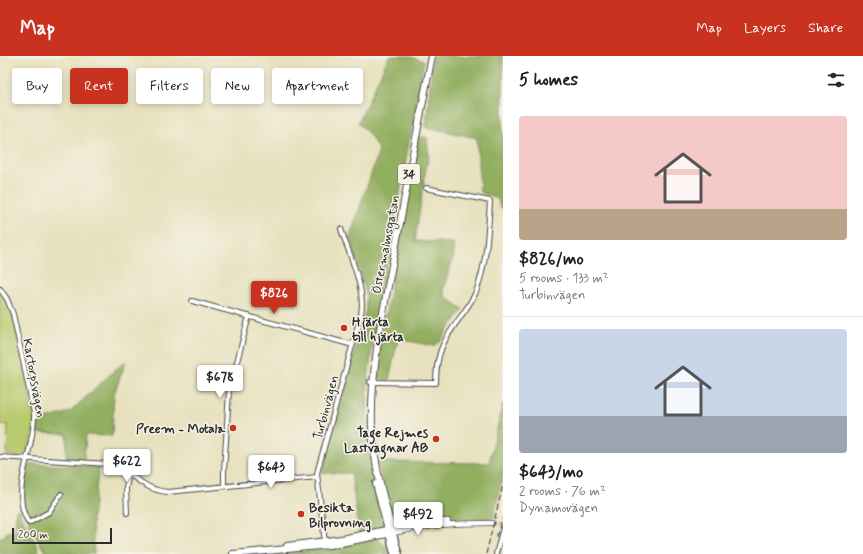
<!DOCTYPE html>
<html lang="en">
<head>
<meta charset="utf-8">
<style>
	body { margin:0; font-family:Mynerve,sans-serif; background:#f2f2f2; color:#222; height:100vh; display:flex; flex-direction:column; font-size:15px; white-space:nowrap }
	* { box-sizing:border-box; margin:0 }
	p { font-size:13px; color:#767676 }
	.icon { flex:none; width:22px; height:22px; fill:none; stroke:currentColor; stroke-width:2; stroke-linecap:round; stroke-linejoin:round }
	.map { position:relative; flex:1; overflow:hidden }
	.details { display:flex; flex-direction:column; background:#fff; width:360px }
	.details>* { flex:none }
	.banner { position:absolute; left:12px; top:12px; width:380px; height:36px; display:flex; gap:8px }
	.scale { position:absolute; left:12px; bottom:10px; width:100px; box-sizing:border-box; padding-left:4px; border:2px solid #2b2b2b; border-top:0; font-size:11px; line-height:14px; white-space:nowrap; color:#2b2b2b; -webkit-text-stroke:3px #f7f3e8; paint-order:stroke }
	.price { position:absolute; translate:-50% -34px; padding:0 9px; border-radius:4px; background:#fff; color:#222; font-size:13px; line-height:26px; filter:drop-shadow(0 1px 2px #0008) }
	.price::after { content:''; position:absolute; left:50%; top:24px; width:12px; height:9px; margin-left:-6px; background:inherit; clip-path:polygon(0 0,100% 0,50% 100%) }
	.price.on { background:#c8321e; color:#fff }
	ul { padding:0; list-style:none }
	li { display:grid; align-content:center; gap:8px; height:212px; padding:0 16px }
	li+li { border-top:1px solid #e0e0e0 }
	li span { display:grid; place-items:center; height:124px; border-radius:4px; color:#555 }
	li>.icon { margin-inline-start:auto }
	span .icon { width:72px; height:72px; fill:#fffc; stroke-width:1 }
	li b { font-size:17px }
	h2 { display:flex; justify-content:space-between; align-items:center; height:48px; padding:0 16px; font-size:17px }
	.tag { padding:0 14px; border-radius:4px; background:#fff; box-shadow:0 2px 6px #0003; font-size:14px; line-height:36px }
	.tag.on { background:#c8321e; color:#fff }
	header { display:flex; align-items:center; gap:24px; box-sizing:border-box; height:56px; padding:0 20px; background:#c8321e; color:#fff }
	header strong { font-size:19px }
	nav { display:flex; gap:22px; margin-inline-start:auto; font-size:14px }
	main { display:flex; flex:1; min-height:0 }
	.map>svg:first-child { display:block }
	.green { fill:#b8cb6e; stroke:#727b4c }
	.forest { fill:#92af61; stroke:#5e6d46 }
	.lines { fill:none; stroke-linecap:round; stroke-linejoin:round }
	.tertiary-tunnel { stroke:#c1bda1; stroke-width:4.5; stroke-dasharray:4.5 2; stroke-linecap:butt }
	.minor-casing { stroke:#474641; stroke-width:6 }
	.tertiary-casing { stroke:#474641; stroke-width:6 }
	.secondary-casing { stroke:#474641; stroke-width:8 }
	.primary-casing { stroke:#474641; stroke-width:8 }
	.minor { stroke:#fff; stroke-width:4 }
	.tertiary { stroke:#fff; stroke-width:4.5 }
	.secondary { stroke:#fff; stroke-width:5.5 }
	.primary { stroke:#fff; stroke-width:6 }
	.rail { stroke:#2b2b2b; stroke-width:1; stroke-dasharray:6 3; stroke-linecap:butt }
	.poi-dot { fill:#c8321e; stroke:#f7f3e8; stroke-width:1.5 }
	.labels { text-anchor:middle; stroke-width:3; stroke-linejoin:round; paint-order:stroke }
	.shield { fill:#f7f3e8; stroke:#686764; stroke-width:1 }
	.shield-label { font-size:12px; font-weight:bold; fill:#2b2b2b }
	.street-label { font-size:13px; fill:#2b2b2b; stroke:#f7f3e8 }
	.poi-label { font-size:13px; font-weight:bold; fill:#2b2b2b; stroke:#f7f3e8; text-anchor:start }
</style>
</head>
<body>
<header>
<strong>Map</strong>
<nav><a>Map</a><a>Layers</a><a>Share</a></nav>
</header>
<main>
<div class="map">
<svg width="503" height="498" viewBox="0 0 503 498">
	<rect width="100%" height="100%" fill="#f7f3e8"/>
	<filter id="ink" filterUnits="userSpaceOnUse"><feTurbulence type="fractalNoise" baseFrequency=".025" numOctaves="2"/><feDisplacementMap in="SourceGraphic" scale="8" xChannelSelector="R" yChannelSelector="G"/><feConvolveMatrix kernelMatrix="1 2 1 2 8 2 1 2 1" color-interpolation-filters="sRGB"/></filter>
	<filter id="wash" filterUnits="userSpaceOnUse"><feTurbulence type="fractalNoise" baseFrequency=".012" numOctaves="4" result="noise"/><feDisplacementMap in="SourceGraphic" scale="16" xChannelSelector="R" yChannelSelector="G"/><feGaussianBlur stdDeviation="0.9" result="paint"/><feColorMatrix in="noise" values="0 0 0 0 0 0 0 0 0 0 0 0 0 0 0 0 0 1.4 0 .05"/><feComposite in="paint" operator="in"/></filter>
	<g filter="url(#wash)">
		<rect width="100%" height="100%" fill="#e7e1be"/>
		<!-- green -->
		<path class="green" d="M 0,232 L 9,241 L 35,365 L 30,391 L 24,401 L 7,399 L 8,369 L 0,369 Z"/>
		<!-- forest -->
		<path class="forest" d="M 389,0 L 408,0 L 424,5 L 373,283 L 368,324 L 367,364 L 373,421 L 383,469 L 381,472 L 359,478 L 351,417 L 322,417 L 366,253 L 366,238 L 350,180 L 379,95 L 370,79 L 358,67 Z
			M 433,0 L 503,0 L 503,152 L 500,151 L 498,143 L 480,136 L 477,82 L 426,71 Z
			M 419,81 L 427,81 L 429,100 L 426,112 L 415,185 L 453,187 L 454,199 L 443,234 L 446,241 L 463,253 L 447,275 L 441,285 L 434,290 L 398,283 L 389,324 L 382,323 L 379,321 L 377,312 L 380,288 Z
			M 126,305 L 114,338 L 112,380 L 86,379 L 84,404 L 66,403 L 67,378 L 35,377 L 36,366 L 70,356 L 115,314 Z
			M 503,347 L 503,420 L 493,463 L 434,463 L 398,469 L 393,467 L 378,406 L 489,407 Z
			M 31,408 L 99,411 L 92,462 L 94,498 L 46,498 C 33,475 18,453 25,425 C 26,419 27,413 31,408 Z
			M 16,454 L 20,454 L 20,459 L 35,486 L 40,498 L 0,498 L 0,481 L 4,481 L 7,476 L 15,476 Z
			M 377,483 L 389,493 L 391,498 L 279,498 L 328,493 Z"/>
	</g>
	<g filter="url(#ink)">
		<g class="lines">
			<!-- tertiary-tunnel -->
			<path class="tertiary-tunnel" d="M 492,467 L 503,468"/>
			<defs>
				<path id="minor" d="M 0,233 L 7,243 L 13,258 L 34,357 C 36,392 8,436 29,467 L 49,456 L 61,438
					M 192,245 L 353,289
					M 370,326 L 436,327 C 436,315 437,303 442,291 C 450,271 467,256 476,236 C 487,207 488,175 490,145 L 426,132
					M 0,401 L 108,408 C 132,414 141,434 168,436 L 317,421
					M 224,430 L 224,415 L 229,336 L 249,260
					M 127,457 L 126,432 L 129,418
					M 325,487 L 317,417 L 361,258 C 366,233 349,198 341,173
					M 496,498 L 503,472"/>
				<path id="tertiary" d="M 392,473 L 419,467 L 448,465
					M 393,477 C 429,469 455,467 492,467"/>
				<path id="secondary" d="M 393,477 L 399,498
					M 389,478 L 394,498"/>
				<path id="primary" d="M 376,428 L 389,478
					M 287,490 L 341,483 L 391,473
					M 233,498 L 330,489 L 393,477 C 383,442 374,408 372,371 C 370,311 384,252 395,194 C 407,129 419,64 432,0"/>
			</defs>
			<!-- minor casing -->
			<use href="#minor" class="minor-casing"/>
			<!-- tertiary casing -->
			<use href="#tertiary" class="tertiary-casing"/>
			<!-- secondary casing -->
			<use href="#secondary" class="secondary-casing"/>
			<!-- primary casing -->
			<use href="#primary" class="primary-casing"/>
			<!-- minor -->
			<use href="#minor" class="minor"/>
			<!-- tertiary -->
			<use href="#tertiary" class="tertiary"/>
			<!-- secondary -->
			<use href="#secondary" class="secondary"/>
			<!-- primary -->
			<use href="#primary" class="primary"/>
			<!-- rail -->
			<path class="rail" d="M 496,481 L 503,461
				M 486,498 L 503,429"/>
		</g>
	</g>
	<!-- markers -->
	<g class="poi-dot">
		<circle cx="344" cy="272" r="4"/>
		<circle cx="233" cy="372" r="4"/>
		<circle cx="436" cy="383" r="4"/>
		<circle cx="301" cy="458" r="4"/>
	</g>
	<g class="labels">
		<!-- shield labels -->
		<rect class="shield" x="398" y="108" width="22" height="20" rx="3"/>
		<g class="shield-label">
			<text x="409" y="122">34</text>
		</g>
		<!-- street labels -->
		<g class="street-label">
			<text transform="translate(385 188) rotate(-79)" y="5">Östermalmsgatan</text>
			<text transform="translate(35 322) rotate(80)" y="5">Kartorpsvägen</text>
			<text transform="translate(325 351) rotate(-75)" y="5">Turbinvägen</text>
		</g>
		<!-- poi labels -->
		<g class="poi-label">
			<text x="352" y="270">Hjärta<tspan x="352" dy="15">till hjärta</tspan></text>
			<text x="225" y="377" text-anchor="end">Preem - Motala</text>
			<text x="428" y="381" text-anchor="end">Tage Rejmes<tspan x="428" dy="15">Lastvagnar AB</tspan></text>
			<text x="309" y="456">Besikta<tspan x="309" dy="15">Bilprovning</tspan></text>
		</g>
	</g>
</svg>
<div class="scale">200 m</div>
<b class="price on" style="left:274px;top:259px">$826</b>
<b class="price" style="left:220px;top:343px">$678</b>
<b class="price" style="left:127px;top:427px">$622</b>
<b class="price" style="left:271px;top:433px">$643</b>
<b class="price" style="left:418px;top:480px">$492</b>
<div class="banner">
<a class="tag">Buy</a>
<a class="tag on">Rent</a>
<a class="tag">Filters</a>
<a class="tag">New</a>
<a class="tag">Apartment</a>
</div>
</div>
<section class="details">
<h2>5 homes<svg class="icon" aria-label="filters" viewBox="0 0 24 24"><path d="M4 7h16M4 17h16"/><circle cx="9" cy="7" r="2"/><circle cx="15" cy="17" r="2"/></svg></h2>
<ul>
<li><span style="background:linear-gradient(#f6c9c9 75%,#b9a48a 0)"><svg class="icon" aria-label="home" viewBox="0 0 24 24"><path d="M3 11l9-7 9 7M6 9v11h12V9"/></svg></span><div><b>$826/mo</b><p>5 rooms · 133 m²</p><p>Turbinvägen</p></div></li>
<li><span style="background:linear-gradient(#c9d6e8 70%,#9aa5b1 0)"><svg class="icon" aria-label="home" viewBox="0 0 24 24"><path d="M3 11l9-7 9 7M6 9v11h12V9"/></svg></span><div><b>$643/mo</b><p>2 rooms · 76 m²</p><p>Dynamovägen</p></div></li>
</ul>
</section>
</main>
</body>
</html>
